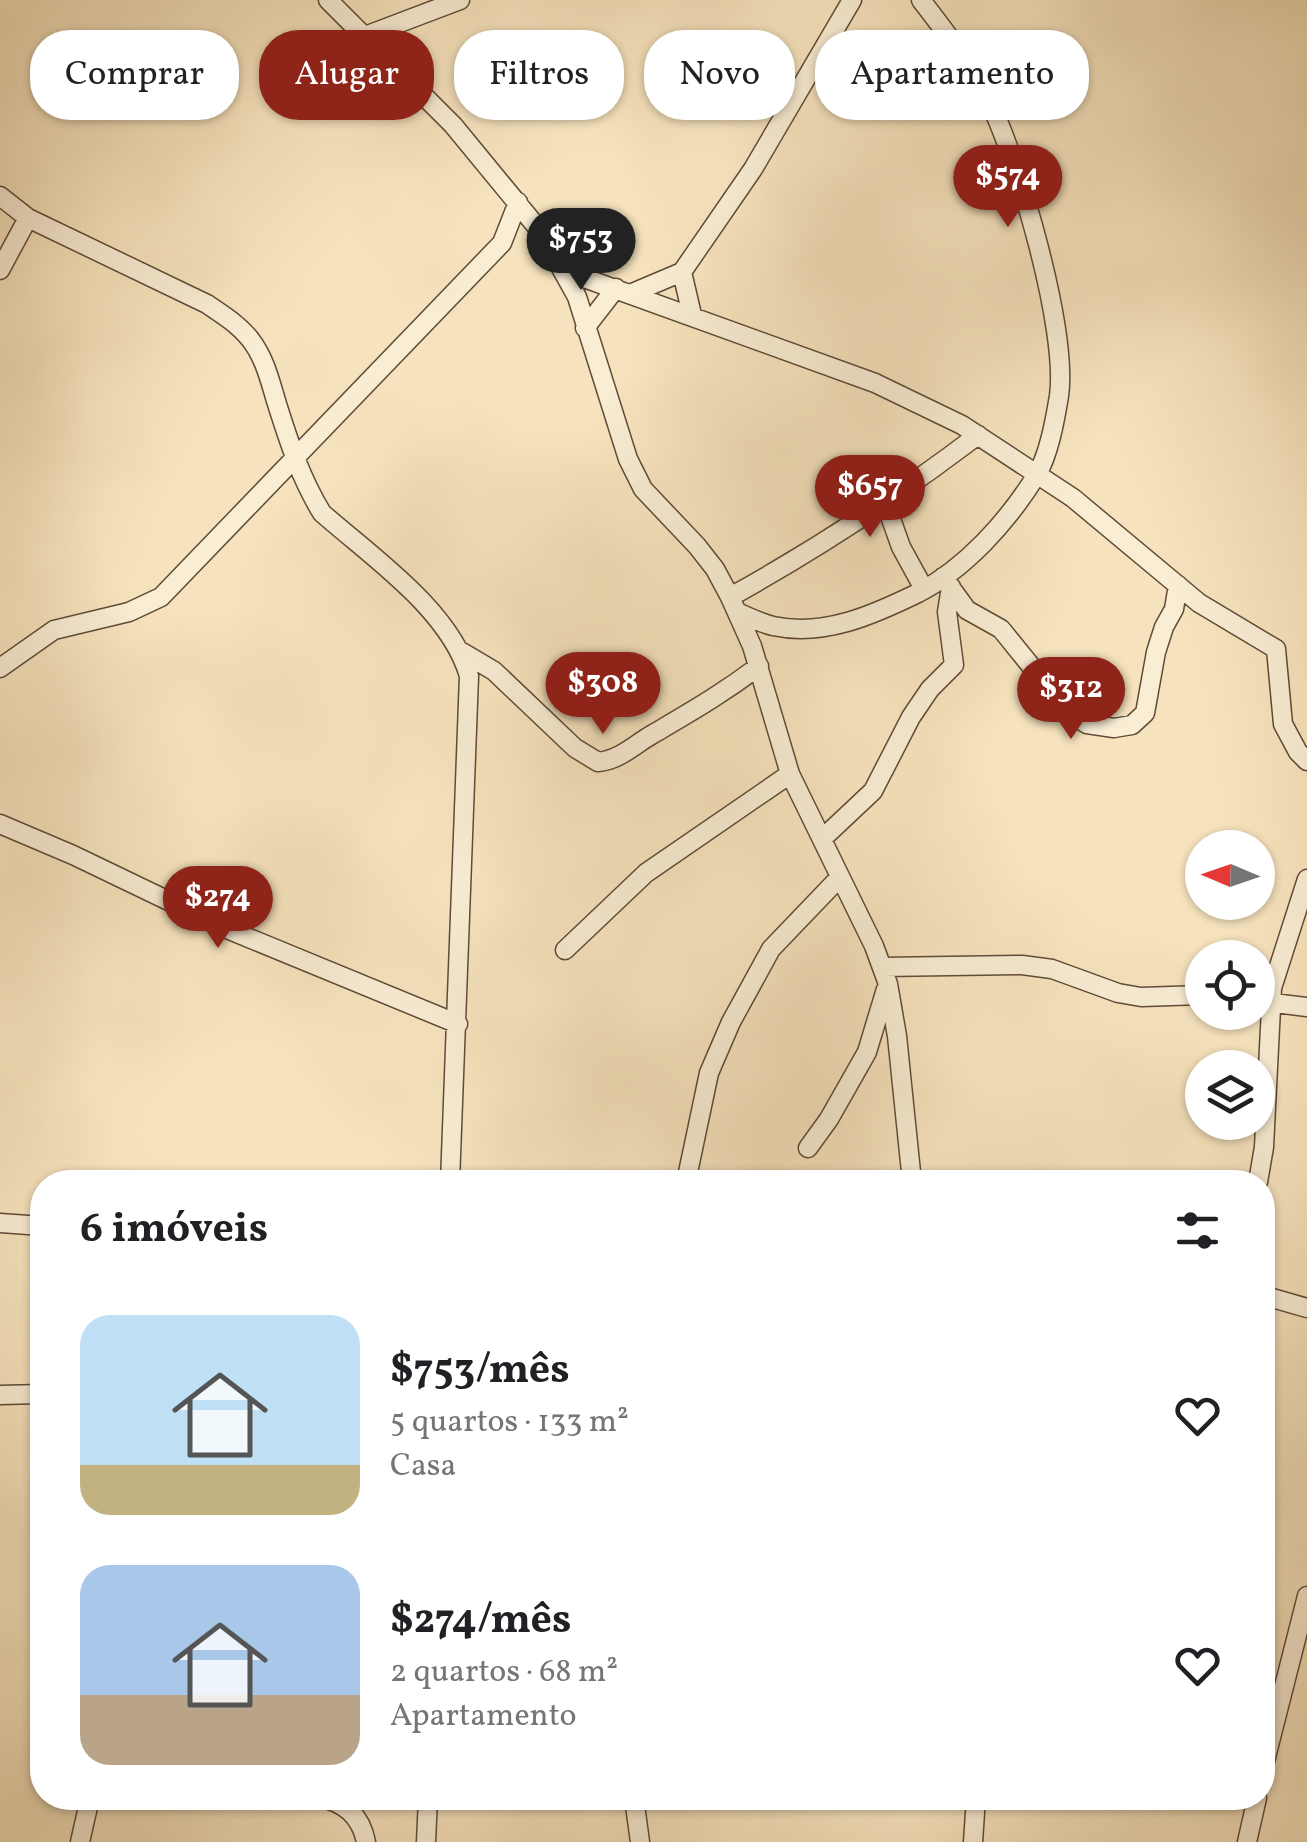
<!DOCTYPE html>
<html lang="pt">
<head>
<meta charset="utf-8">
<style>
	body { margin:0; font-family:Vollkorn,serif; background:#f6f6f6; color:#202124; height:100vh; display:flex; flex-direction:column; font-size:38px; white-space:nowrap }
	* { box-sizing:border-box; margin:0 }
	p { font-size:32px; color:#757577 }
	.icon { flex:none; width:55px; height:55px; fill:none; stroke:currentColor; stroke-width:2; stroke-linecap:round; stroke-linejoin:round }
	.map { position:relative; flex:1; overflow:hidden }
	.side { position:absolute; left:30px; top:1170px; width:1245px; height:640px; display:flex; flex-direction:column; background:#fff; border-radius:40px; box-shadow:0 2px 8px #0004 }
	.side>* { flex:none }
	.top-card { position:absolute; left:30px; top:30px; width:1248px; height:90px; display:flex; gap:20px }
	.needle { width:65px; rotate:272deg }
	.buttons { position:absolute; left:1185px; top:830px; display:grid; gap:20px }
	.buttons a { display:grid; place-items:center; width:90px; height:90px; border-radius:50%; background:#fff; box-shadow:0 2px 8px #0004; font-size:50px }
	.price { position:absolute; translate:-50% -85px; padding:0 22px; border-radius:35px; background:#8f2418; color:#fff; font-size:32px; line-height:65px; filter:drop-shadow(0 2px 5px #0008) }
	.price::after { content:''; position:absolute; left:50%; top:60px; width:30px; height:22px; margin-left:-15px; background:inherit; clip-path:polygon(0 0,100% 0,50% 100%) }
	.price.active { background:#222; color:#fff }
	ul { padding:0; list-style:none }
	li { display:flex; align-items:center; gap:30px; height:250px; padding:0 50px }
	li span { display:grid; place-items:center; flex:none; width:280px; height:200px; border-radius:30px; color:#555 }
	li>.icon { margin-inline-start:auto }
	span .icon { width:120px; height:120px; fill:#fffc; stroke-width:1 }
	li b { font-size:42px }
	h2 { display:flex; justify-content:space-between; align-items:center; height:120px; padding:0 50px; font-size:42px }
	.pill { padding:0 35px; border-radius:40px; background:#fff; box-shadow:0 2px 8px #0004; font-size:35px; line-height:90px }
	.pill.active { background:#8f2418; color:#fff }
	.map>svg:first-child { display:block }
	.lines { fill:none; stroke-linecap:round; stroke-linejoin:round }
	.minor-casing { stroke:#5f4b38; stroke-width:21 }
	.minor { stroke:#f9edd4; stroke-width:18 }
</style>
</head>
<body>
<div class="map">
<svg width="1307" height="1842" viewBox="0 0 1307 1842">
	<rect width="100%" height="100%" fill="#f6e3bd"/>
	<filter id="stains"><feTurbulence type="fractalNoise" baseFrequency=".002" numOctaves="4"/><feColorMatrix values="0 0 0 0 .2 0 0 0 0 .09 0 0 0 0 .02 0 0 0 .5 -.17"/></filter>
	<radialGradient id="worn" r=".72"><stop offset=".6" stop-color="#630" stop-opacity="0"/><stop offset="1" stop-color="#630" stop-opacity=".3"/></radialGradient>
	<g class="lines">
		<defs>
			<path id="minor" d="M 328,0 L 453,125 L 541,232 L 577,297 L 628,459 L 643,489 L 697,546 L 715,569 L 730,597 L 752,646 L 790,774 L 874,946 L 888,984 L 897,1036 L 912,1182
				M 365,36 L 460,0
				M 0,196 L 28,218 L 207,304 C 222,314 238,324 250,339 C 265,358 270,381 277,404 C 289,442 301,479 322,513 C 373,558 450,610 469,676 L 450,1182
				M 0,270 L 28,218
				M 565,271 L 875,383 L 962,425 L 1073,498 L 1199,603 L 1276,649 L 1283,724 L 1298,752 L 1307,761
				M 682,272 L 692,315
				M 630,294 L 682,272 L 753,169 L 852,0
				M 585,328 L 616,288
				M 885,502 L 901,547 L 924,589
				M 943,577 L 967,610 L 1001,629 L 1069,713 L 1087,724 L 1114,728 L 1132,725 L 1145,713 L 1156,652 L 1164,627 L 1174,609 L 1178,585
				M 730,597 C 817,549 899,495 978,435
				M 737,612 C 748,617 761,623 773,626 C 824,637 873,615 918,593 C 966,568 1007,522 1036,476 C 1049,455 1055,420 1059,396 C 1068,330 1019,162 989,101 C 972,66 945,31 921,0
				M 462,652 L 494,671 L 575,748 L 598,762 C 620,760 635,744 653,734 C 692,711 722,694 759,666
				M 0,668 L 54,630 L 129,612 L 161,597 L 502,243 L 518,202
				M 0,824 L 73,855 L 227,929 L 458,1024
				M 822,839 L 873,791 L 911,717 L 930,689 L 954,665 L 947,612 L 951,587
				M 565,950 L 646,873 L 790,774
				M 882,967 L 1022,965 L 1052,969 L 1118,993 L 1141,997 L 1202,995
				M 1258,1001 L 1307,1007
				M 808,1148 L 829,1119 L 867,1052 L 886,989
				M 686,1182 L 709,1073 L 731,1022 L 771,949 L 840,877
				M 1258,1182 L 1264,1147 L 1272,988 L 1307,879
				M 0,1223 L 42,1226
				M 1262,1295 L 1307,1308
				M 0,1395 L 42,1394
				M 1262,1773 L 1307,1596
				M 320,1798 C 346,1802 361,1817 366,1842
				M 634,1798 L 640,1842
				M 80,1842 L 90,1798
				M 426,1842 L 428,1798
				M 973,1842 L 976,1798
				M 1247,1842 L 1257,1798"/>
		</defs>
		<!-- minor casing -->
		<use href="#minor" class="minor-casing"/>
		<!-- minor -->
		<use href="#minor" class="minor"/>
	</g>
	<rect width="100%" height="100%" filter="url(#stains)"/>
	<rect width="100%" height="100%" fill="url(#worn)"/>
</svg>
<div class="buttons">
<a><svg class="needle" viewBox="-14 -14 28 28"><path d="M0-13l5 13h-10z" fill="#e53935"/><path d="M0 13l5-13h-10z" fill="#757577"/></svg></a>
<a><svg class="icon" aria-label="locate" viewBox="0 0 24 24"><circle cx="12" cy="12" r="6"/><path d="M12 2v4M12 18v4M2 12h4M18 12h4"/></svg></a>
<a><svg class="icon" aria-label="layers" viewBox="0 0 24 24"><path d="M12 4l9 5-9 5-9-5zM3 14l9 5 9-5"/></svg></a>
</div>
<b class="price" style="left:1008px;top:230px">$574</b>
<b class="price active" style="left:581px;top:293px">$753</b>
<b class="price" style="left:870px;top:540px">$657</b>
<b class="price" style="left:603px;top:737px">$308</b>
<b class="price" style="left:1071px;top:742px">$312</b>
<b class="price" style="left:218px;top:951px">$274</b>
<div class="top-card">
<a class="pill">Comprar</a>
<a class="pill active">Alugar</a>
<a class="pill">Filtros</a>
<a class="pill">Novo</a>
<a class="pill">Apartamento</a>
</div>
<section class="side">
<h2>6 imóveis<svg class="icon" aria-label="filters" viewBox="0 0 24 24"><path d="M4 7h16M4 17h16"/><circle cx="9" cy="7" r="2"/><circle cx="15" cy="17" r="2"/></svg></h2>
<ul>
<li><span style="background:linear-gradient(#bfe0f5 75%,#c2b280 0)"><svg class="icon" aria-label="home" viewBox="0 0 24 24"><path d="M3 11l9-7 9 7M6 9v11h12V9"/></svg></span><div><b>$753/mês</b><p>5 quartos · 133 m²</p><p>Casa</p></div><svg class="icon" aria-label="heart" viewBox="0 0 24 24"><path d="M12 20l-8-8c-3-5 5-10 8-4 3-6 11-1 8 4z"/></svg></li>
<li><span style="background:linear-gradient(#a9c7e8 65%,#b9a48a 0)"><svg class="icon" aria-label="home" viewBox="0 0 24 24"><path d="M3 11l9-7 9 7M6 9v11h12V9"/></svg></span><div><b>$274/mês</b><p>2 quartos · 68 m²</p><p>Apartamento</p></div><svg class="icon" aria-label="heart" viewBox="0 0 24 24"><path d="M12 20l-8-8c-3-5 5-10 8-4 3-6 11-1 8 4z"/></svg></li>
</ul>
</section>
</div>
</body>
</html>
